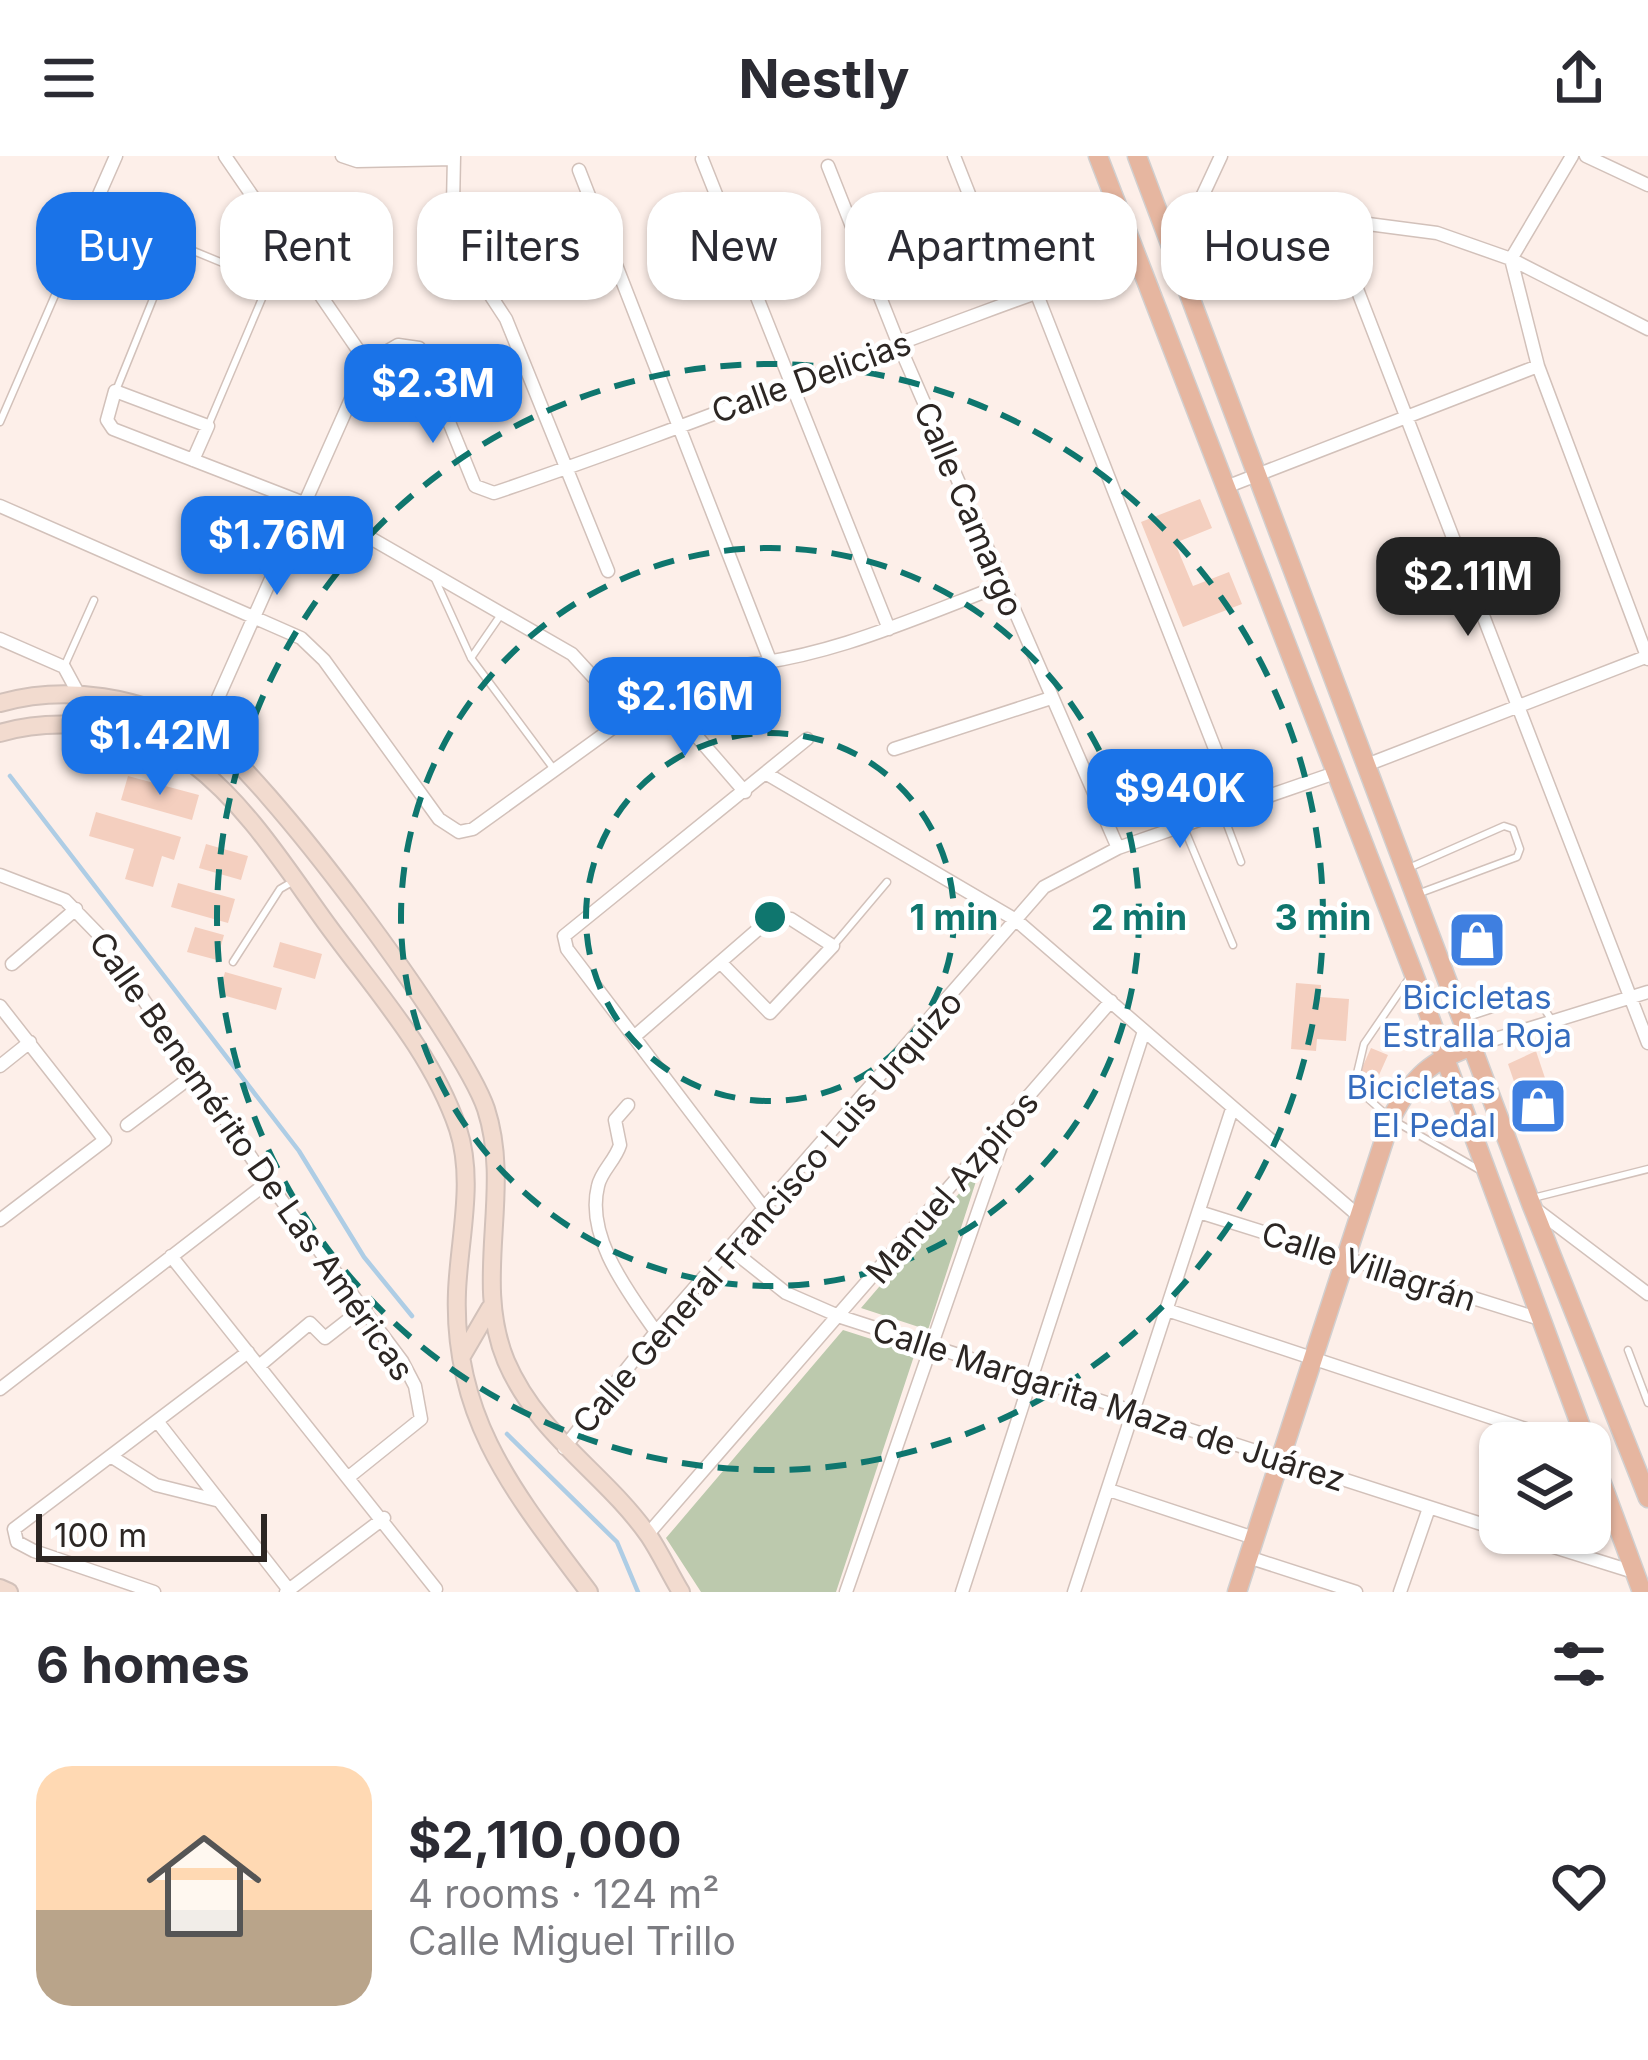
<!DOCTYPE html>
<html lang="en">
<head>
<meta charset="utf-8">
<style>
	body { margin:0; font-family:Inter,sans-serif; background:#f2f2f3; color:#2b2b33; height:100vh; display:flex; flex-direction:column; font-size:45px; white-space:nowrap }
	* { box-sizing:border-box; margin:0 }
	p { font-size:39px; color:#7c7c81 }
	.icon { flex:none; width:66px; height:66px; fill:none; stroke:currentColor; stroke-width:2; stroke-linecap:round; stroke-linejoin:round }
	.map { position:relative; height:1436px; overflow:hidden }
	.panel { display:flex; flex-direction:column; background:#fff; flex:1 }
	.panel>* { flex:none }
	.guide { position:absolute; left:36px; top:36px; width:1578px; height:108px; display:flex; gap:24px }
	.controls { position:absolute; left:1479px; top:1266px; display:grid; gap:24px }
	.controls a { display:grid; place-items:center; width:132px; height:132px; border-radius:24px; background:#fff; box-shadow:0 3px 9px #0004; font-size:60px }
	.scale { position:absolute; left:36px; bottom:30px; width:231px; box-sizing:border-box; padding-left:12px; border:6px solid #2c2623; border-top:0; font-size:33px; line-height:42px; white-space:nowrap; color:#2c2623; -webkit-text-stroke:9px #fff; paint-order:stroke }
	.price { position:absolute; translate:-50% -102px; padding:0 27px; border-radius:24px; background:#1a73e8; color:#fff; font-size:39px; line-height:78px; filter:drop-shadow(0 3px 6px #0008) }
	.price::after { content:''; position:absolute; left:50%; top:72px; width:36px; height:27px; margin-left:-18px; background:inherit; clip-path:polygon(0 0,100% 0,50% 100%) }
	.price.active { background:#222; color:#fff }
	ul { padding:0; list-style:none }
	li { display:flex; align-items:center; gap:36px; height:300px; padding:0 36px }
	li span { display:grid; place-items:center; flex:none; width:336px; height:240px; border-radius:36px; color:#555 }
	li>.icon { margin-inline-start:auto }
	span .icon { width:144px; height:144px; fill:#fffc; stroke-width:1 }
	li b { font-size:51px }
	h2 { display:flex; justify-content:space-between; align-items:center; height:144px; padding:0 36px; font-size:51px }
	.tag { padding:0 42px; border-radius:36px; background:#fff; box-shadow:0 3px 9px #0004; font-size:42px; line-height:108px }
	.tag.active { background:#1a73e8; color:#fff }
	header { display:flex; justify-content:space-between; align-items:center; height:156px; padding:0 36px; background:#fff; font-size:54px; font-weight:700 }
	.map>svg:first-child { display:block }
	.green { fill:#bcc9ad }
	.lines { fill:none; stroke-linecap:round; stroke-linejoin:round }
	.stream { stroke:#aecde5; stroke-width:4.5 }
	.building { fill:#f4cfbf }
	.lane-casing { stroke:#d2c1ba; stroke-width:9 }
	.street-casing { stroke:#d2c1ba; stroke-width:15 }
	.secondary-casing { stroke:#d2c1ba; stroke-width:20 }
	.primary-casing { stroke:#d1cfcf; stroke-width:21 }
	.lane { stroke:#fff; stroke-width:6 }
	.street { stroke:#fff; stroke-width:12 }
	.secondary { stroke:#f2dbcf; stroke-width:16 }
	.primary { stroke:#e6b6a0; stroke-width:18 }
	.ring { fill:none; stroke:#0f766e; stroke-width:6; stroke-dasharray:21 15 }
	.labels { text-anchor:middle; stroke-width:9; stroke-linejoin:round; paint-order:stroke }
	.street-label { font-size:33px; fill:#2c2623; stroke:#fff }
	.shop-label { font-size:33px; fill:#366cbe; stroke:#fff }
	.centre { fill:#0f766e; stroke:#fff; stroke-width:6 }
	.ring-label { font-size:36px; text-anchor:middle; font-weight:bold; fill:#0f766e; stroke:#fff; stroke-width:9; stroke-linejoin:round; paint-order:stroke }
</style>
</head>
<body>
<header><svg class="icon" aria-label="menu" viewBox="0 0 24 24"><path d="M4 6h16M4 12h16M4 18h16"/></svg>Nestly<svg class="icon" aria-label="share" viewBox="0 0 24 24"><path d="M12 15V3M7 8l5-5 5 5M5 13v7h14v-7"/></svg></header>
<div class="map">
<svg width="1648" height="1436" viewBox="0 0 1648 1436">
	<rect width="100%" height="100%" fill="#fdefe9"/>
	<!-- green -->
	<path class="green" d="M 980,1013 L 928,1174 L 861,1152 Z
		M 843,1174 L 915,1197 L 836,1436 L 701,1436 L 666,1382 Z"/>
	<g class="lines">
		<!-- stream -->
		<path class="stream" d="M 10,620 L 299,995 L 364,1101 L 412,1160
			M 507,1278 L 617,1386 L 638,1436"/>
	</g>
	<!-- building -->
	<path class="building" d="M 1200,343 L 1212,372 L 1175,387 L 1193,430 L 1229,416 L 1242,448 L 1183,471 L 1141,366 Z
		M 128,620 L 199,639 L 192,664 L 121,644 Z
		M 96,656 L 181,681 L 174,704 L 162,700 L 153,731 L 125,723 L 134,693 L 89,680 Z
		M 206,688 L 248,700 L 241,724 L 199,712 Z
		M 178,727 L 235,743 L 228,767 L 171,751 Z
		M 195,771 L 224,779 L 217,804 L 187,796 Z
		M 280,786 L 322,798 L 315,823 L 273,811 Z
		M 225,816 L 282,832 L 276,854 L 219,838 Z
		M 1296,827 L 1321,829 L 1320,841 L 1349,843 L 1346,885 L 1317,883 L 1316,895 L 1291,893 Z
		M 1371,892 L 1388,899 L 1375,928 L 1358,921 Z
		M 1536,895 L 1547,928 L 1519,940 L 1508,908 Z"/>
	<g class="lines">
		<defs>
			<path id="lane" d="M 179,89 L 269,126 L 208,270
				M 117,232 L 159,128
				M 0,266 L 75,93
				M 435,423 L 471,502 L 553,612
				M 471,502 L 500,460
				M 64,511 L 94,444
				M 1223,658 L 1241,706
				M 1184,672 L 1233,789
				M 1411,711 L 1504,670 L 1513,673 L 1520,693 L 1517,701 L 1420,737
				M 833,790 L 887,726
				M 233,806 L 280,733 L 292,726
				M 1410,821 L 1364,888 L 1354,930 L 1391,963 L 1478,1013
				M 1465,862 L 1535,839 L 1551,863
				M 1533,1042 L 1648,1013
				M 1628,1194 L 1648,1247"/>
			<path id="street" d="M 225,0 L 367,207
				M 342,0 L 357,5 L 454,3
				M 454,0 L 453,49 L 464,99 L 506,163 L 608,415
				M 954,0 L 1010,142
				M 1572,0 L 1511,103 L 1538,210 L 1648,503
				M 1586,0 L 1648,29
				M 702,3 L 889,473
				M 828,10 L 899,189 L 1118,692
				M 579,14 L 771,507
				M 93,56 L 176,88 L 160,126 L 76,91 L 116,0
				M 1194,58 L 1221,0
				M 1330,63 L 1648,887
				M 1163,66 L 1222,58 L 1330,63 L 1437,77 L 1511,103 L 1648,173
				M 269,126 L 286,85
				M 1036,136 L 1237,649
				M 367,207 L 398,189 L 419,192 L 475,330 L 494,337 C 710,264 920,175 1136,102
				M 193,304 L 208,270 L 115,235 L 107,264 L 113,273 L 304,347 L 360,376 L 572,498 L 628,559
				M 1226,331 L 1538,210
				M 0,350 L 301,482 L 324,504 L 439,663 L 459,676 L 473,673 L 683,521
				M 0,483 L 64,511 L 77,535
				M 733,510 C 826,503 915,462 1002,429
				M 660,538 L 745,636
				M 894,593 L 1051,542
				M 190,605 L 367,207
				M 1369,608 L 1648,500
				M 767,618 L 1016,764 L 1361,1062
				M 0,719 L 65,744 L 100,780 L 268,1026 L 402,1205 L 415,1230 L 421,1263 L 350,1320
				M 12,808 L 76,753
				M 0,850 L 105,984 L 0,1064
				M 635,880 L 771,762 L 791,763 L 833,790 L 770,857 L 721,807
				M 1476,889 L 1648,836
				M 0,910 L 30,886
				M 628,949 L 615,964 L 620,989 C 615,1005 601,1015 598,1030 C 585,1082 630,1138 656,1176
				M 127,969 L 195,918
				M 1533,1051 L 1648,1138
				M 766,1055 L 567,793 L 564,780 L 807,583
				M 1199,1056 L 1540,1163
				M 733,1095 L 786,1137 L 841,1161 L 1500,1374
				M 171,1100 L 436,1433
				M 1167,1154 L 1568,1287
				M 259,1210 L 310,1167 L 325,1182 L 366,1150
				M 0,1233 L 268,1026
				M 157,1265 L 289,1434
				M 564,1292 L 656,1176 L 1044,731 L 1118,692 L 1335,617
				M 112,1301 L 156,1329 L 216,1344
				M 1109,1334 L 1254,1382
				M 1509,1377 L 1634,1416
				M 648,1378 L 1111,845
				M 1248,1401 L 1356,1436
				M 154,1436 L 34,1395 L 17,1386 L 14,1373 L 248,1196
				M 286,1436 L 384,1362
				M 846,1436 L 1007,972
				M 962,1436 L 1144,875
				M 1074,1436 L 1232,953
				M 1400,1436 L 1429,1352"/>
			<path id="secondary" d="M 0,547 C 68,528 140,541 202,576 C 262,612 463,884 486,953 C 513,1036 472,1123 506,1205 C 538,1280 605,1317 649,1380 C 661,1398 670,1418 681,1436
				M 0,577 C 59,560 142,569 192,607 C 247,649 286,712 326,767 C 374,833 432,896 458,973 C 475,1025 459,1083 457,1136 C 452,1264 517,1340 589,1436
				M 462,1200 L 490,1152
				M 0,1432 L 9,1436"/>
			<path id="primary" d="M 1098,0 L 1413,816 L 1587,1287
				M 1137,0 L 1532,1050 L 1648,1342
				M 1590,1295 L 1642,1436
				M 1237,1436 L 1391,963 C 1412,921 1431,904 1476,889"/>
		</defs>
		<!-- lane casing -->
		<use href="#lane" class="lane-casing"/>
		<!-- street casing -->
		<use href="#street" class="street-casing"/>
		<!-- secondary casing -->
		<use href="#secondary" class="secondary-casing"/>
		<!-- primary casing -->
		<use href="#primary" class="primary-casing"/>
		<!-- lane -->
		<use href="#lane" class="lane"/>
		<!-- street -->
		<use href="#street" class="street"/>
		<!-- secondary -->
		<use href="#secondary" class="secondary"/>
		<!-- primary -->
		<use href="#primary" class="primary"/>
	</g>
	<!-- distance rings -->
	<g class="ring">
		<circle cx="770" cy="761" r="184"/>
		<circle cx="770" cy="761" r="369"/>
		<circle cx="770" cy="761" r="553"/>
	</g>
	<!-- icons -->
	<defs>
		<symbol id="shop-square" viewBox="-11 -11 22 22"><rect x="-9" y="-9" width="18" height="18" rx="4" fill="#3f7fe0" stroke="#fff"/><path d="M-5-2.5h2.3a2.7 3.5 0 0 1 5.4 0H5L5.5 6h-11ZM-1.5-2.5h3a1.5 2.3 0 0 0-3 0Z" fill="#fff"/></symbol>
	</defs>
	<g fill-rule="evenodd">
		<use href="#shop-square" x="1444" y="751" width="66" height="66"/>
		<use href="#shop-square" x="1505" y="917" width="66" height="66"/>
	</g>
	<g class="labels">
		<!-- street labels -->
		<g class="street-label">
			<text transform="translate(811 221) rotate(-20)" y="12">Calle Delicias</text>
			<text transform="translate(969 353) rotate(67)" y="12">Calle Camargo</text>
			<text transform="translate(252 1000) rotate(55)" y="12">Calle Benemérito De Las Américas</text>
			<text transform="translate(952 1031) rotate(-49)" y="12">Manuel Azpiros</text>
			<text transform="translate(767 1056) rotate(-49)" y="12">Calle General Francisco Luis Urquizo</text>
			<text transform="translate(1369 1110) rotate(18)" y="12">Calle Villagrán</text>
			<text transform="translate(1109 1248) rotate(18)" y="12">Calle Margarita Maza de Juárez</text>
		</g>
		<!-- shop labels -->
		<g class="shop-label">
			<text x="1477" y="853">Bicicletas<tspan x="1477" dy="38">Estralla Roja</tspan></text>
			<text x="1496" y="943" text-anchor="end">Bicicletas<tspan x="1496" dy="38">El Pedal</tspan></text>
		</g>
	</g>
	<circle cx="770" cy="761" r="18" class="centre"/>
	<g class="ring-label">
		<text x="954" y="774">1 min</text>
		<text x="1139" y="774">2 min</text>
		<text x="1323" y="774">3 min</text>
	</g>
</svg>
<div class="controls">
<a><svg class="icon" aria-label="layers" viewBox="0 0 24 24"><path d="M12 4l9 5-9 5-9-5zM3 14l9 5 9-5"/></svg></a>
</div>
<div class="scale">100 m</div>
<b class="price" style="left:433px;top:290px">$2.3M</b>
<b class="price" style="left:277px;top:442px">$1.76M</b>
<b class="price active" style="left:1468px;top:483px">$2.11M</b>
<b class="price" style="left:685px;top:603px">$2.16M</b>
<b class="price" style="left:160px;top:642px">$1.42M</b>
<b class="price" style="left:1180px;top:695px">$940K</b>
<div class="guide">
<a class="tag active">Buy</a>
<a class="tag">Rent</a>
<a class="tag">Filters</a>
<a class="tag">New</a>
<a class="tag">Apartment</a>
<a class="tag">House</a>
</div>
</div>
<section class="panel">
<h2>6 homes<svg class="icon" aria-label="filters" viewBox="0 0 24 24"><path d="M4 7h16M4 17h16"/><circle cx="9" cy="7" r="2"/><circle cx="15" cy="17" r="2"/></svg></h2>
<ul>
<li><span style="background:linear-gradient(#ffd9b3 60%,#b9a48a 0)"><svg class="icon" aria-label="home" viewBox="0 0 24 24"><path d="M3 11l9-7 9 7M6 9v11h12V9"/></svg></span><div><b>$2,110,000</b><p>4 rooms · 124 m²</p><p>Calle Miguel Trillo</p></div><svg class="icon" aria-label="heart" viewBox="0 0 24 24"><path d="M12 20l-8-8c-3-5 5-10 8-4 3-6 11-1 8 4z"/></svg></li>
</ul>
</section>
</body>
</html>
